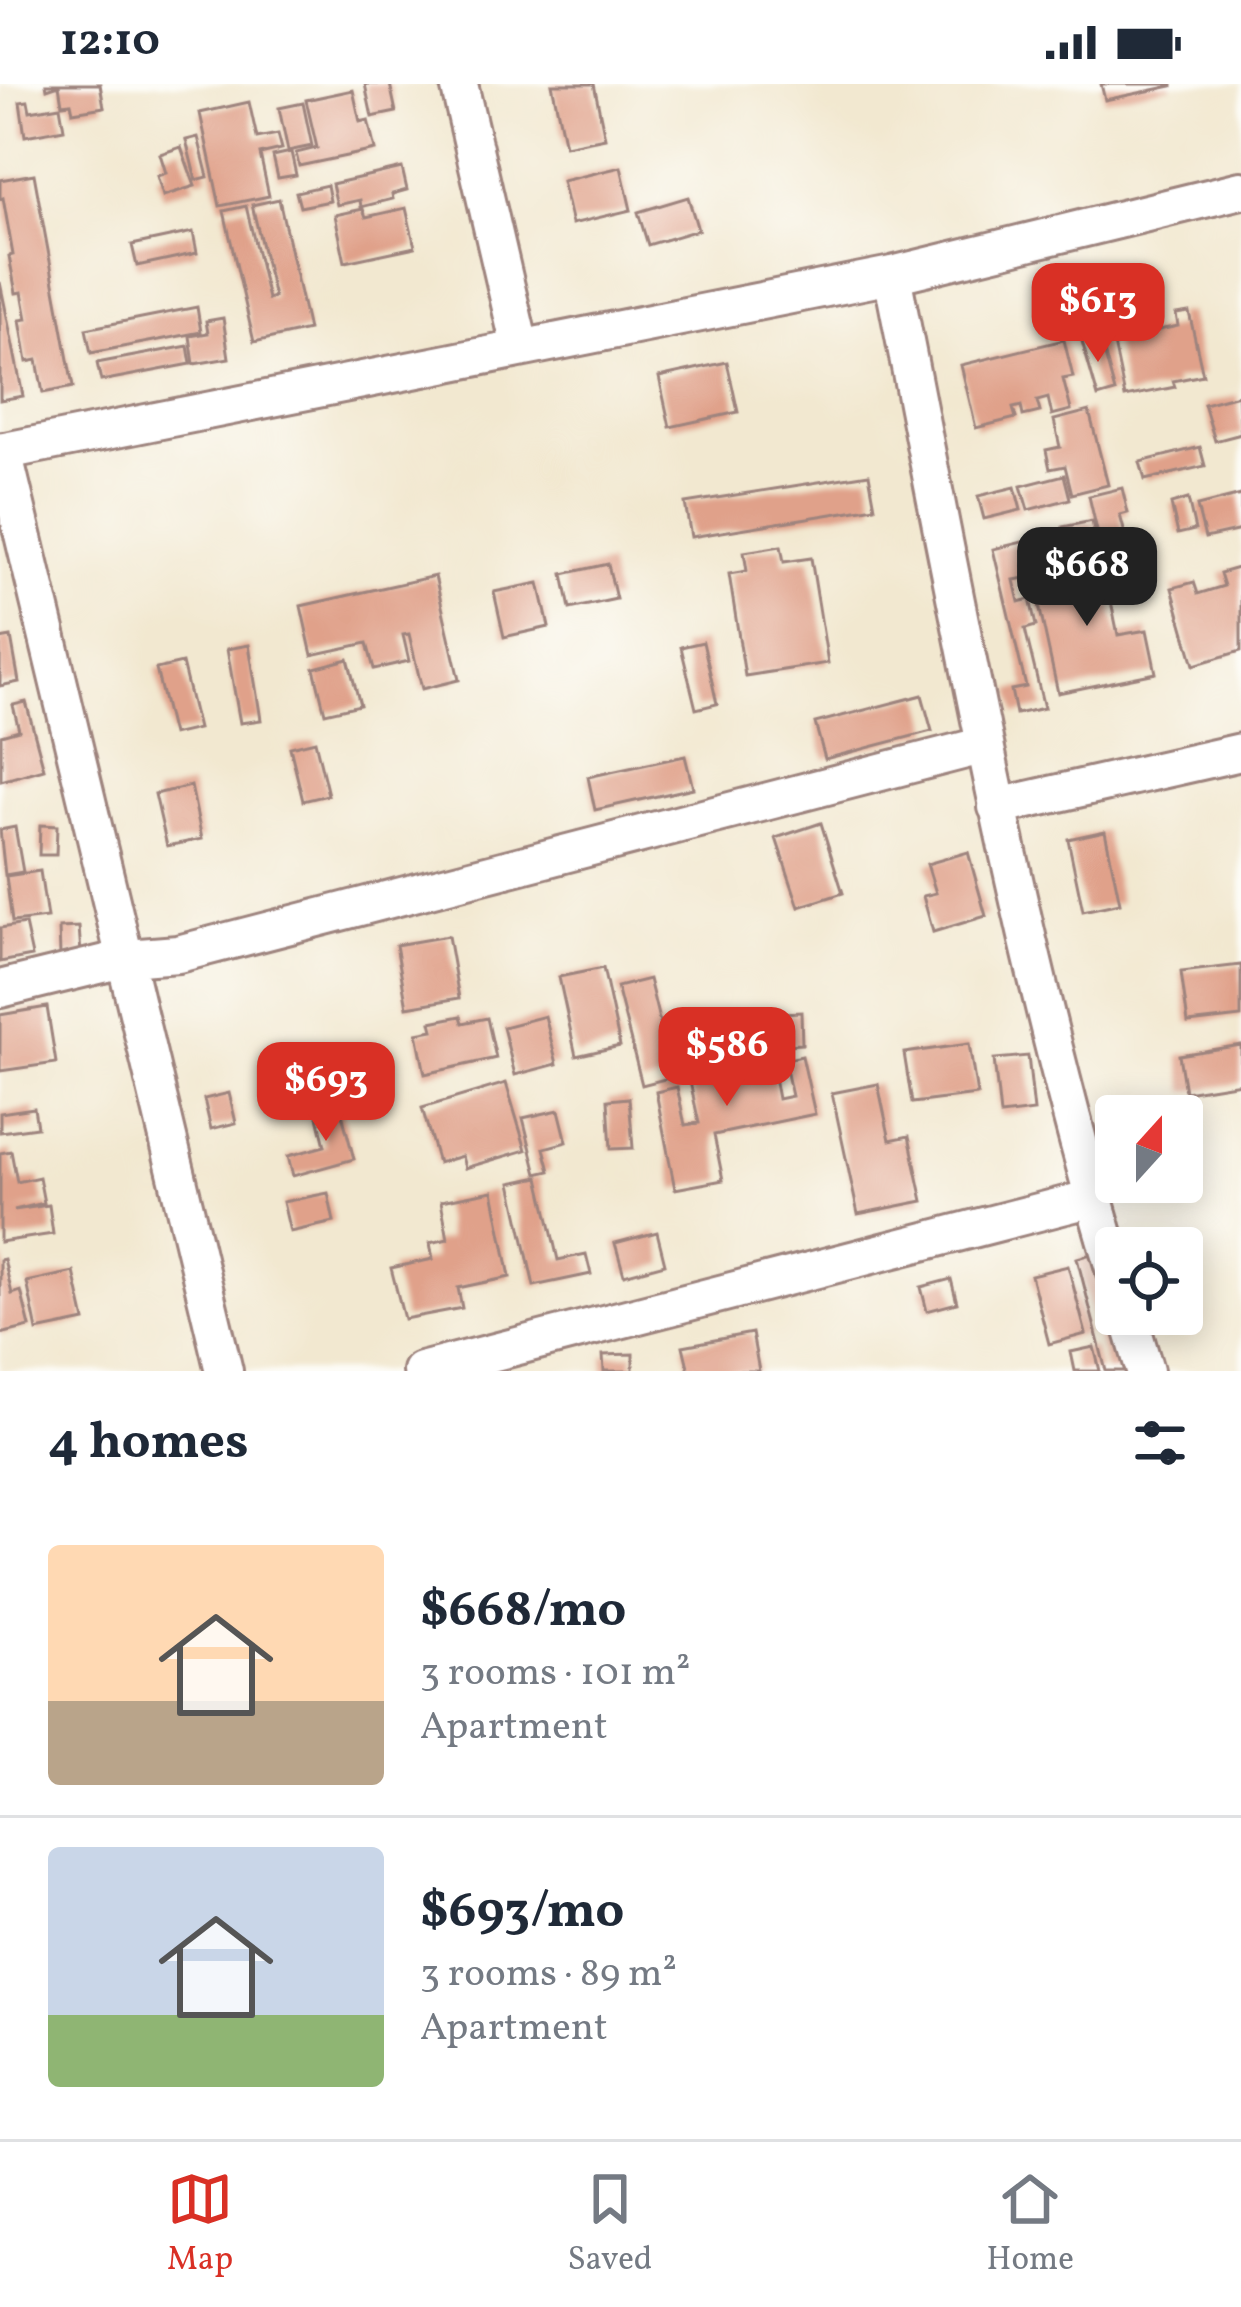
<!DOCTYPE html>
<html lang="en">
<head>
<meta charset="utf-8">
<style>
	body { margin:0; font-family:Vollkorn,serif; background:#f6f6f7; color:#1f2937; height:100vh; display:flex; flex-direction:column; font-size:45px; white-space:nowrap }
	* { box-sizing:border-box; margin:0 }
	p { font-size:39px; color:#747a83 }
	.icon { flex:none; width:66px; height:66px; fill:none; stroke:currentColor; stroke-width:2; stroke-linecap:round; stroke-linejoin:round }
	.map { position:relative; height:1287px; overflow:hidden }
	.drawer { display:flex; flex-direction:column; background:#fff; flex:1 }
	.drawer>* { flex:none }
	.needle { width:78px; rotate:21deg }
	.tools { position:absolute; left:1095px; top:1011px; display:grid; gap:24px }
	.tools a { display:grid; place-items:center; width:108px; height:108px; border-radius:12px; background:#fff; box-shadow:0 6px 30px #0003; font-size:60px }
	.price { position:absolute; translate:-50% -102px; padding:0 27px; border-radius:24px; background:#d93025; color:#fff; font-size:39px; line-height:78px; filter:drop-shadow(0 3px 6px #0008) }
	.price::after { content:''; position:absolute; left:50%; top:72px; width:36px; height:27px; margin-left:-18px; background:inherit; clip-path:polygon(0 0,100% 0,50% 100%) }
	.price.on { background:#222; color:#fff }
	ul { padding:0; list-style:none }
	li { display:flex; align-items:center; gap:36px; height:300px; padding:0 48px }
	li+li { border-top:3px solid #e0e1e3 }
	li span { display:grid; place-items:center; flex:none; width:336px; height:240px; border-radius:12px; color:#555 }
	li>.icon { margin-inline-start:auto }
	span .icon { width:144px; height:144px; fill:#fffc; stroke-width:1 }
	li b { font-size:51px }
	h2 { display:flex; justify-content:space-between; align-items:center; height:144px; padding:0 48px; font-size:51px }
	.status { display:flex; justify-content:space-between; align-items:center; height:84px; padding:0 60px; background:#fff; direction:ltr }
	.status svg { height:33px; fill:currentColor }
	.tab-bar { display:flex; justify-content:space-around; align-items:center; height:168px; border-top:3px solid #e0e1e3; background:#fff; font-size:33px; color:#747a83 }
	.tab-bar a { display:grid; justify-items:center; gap:6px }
	.tab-bar .on { color:#d93025 }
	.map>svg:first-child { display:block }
	.building { fill:#e0a18a }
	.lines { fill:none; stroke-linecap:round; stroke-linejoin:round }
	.street-casing { stroke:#9e847e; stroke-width:42 }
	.street { stroke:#fff; stroke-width:36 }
</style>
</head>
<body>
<div class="status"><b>12:10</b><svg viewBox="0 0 49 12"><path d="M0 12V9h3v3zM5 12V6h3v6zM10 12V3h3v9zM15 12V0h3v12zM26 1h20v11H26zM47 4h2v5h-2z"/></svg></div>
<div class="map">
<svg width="1241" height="1287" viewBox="0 0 1241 1287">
	<rect width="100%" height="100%" fill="#fdfcf7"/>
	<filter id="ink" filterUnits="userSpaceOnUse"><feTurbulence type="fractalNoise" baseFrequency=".00833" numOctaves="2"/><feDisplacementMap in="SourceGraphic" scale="24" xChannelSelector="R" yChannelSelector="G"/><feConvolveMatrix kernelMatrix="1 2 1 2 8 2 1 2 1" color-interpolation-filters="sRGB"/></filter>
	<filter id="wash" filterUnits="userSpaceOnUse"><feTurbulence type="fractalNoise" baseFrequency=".004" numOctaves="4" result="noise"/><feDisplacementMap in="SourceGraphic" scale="48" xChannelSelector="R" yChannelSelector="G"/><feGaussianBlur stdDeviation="2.7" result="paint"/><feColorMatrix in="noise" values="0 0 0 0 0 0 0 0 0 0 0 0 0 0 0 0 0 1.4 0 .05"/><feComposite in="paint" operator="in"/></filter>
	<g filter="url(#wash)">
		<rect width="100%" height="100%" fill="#f2e8d0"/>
		<g id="blocks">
			<!-- building -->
			<path class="building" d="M 46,0 L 100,0 L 104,23 L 73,28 L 71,19 L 62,20 L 59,1 L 47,5 Z
				M 365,0 L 390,0 L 396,28 L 372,33 Z
				M 552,0 L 594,0 L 605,54 L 565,62 Z
				M 1101,0 L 1172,0 L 1172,2 L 1105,16 Z
				M 353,6 L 360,38 L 368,36 L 375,66 L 299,82 L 296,69 L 317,64 L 306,16 Z
				M 28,17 L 30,27 L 60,22 L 64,45 L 25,52 L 20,18 Z
				M 249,18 L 257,54 L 278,50 L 282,65 L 260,70 L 269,112 L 220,122 L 200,29 Z
				M 303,19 L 312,62 L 288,67 L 279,24 Z
				M 198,53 L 208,93 L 196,96 L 186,56 Z
				M 181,63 L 195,102 L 163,112 L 157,92 L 166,89 L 160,70 Z
				M 291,68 L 296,91 L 278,94 L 273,72 Z
				M 621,83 L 631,126 L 572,140 L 562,97 Z
				M 402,84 L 407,106 L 392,110 L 393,115 L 361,123 L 360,116 L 337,121 L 332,100 Z
				M 34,90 L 73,303 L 43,309 L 37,276 L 27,278 L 20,236 L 27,235 L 22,208 L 16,209 L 9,172 L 13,171 L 3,114 L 0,115 L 0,96 Z
				M 327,101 L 330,117 L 300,123 L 296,108 Z
				M 688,113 L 698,146 L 648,161 L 638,128 Z
				M 279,115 L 308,246 L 254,258 L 224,127 L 246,122 L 268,215 L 274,213 L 252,121 Z
				M 406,124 L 415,163 L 345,178 L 335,131 L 363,125 L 366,133 Z
				M 193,148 L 197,169 L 137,182 L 132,161 Z
				M 0,198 L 23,312 L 0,316 Z
				M 197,223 L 201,248 L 91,269 L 86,245 Z
				M 1189,228 L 1203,291 L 1173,297 L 1175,303 L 1125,313 L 1111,246 L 1129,242 L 1131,252 L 1178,242 L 1176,230 Z
				M 223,234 L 229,274 L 194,280 L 190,252 L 208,249 L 206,237 Z
				M 1099,249 L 1115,308 L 1098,313 L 1081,254 Z
				M 1064,256 L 1073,293 L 1063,295 L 1071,326 L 1052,331 L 1048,314 L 1037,317 L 1040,328 L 1023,332 L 1021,322 L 1013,324 L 1016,334 L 976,344 L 961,281 Z
				M 188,262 L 191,280 L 101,297 L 97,279 Z
				M 727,278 L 738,328 L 670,343 L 659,293 Z
				M 1238,311 L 1241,350 L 1215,357 L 1204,320 Z
				M 1089,327 L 1108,401 L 1072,410 L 1065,382 L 1050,385 L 1046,366 L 1060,363 L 1054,336 Z
				M 1200,363 L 1205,382 L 1145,396 L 1140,378 Z
				M 869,390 L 875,423 L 691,453 L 685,419 Z
				M 1064,391 L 1070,415 L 1028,426 L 1021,402 Z
				M 1015,403 L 1021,426 L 984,435 L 978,412 Z
				M 1122,404 L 1128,429 L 1120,431 L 1128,461 L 1102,468 L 1089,412 Z
				M 1241,411 L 1241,446 L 1205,454 L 1197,422 Z
				M 1188,415 L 1195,446 L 1178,450 L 1171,420 Z
				M 1092,437 L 1096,457 L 1069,463 L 1063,443 Z
				M 1052,451 L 1057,473 L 1024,481 L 1026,494 L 1014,496 L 1019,518 L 1030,515 L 1036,542 L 1025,545 L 1044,624 L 1016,630 L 1011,606 L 1026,603 L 993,465 Z
				M 781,462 L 784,478 L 811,474 L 828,579 L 745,592 L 729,490 L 747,487 L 744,468 Z
				M 1102,474 L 1118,551 L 1147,546 L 1156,589 L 1058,609 L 1032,489 Z
				M 608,480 L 616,515 L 570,525 L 563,490 Z
				M 1241,483 L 1241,567 L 1194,581 L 1172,504 L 1194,498 L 1198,510 L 1224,502 L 1220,489 Z
				M 435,492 L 459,596 L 422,605 L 409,550 L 403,551 L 409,577 L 374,585 L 367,559 L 312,571 L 301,522 Z
				M 539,499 L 549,543 L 504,553 L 494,508 Z
				M 11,553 L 19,598 L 0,602 L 0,555 Z
				M 703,558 L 717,620 L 696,625 L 681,563 Z
				M 249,561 L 261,636 L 240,639 L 227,565 Z
				M 348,575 L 360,621 L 325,629 L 314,584 Z
				M 182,579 L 198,645 L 172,651 L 156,585 Z
				M 922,611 L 932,647 L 825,675 L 815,639 Z
				M 26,618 L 44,685 L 1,697 L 1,651 L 19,646 L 13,621 Z
				M 315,657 L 328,711 L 303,717 L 290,663 Z
				M 685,672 L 693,704 L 595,726 L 588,693 Z
				M 191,702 L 202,755 L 167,762 L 155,710 Z
				M 821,739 L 843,809 L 799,823 L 776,754 Z
				M 40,741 L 57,742 L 56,771 L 39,771 Z
				M 15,743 L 23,788 L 5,791 L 0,746 Z
				M 1105,747 L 1120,819 L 1083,827 L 1068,755 Z
				M 968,768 L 986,832 L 933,848 L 923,812 L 936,809 L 927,780 Z
				M 40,787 L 47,834 L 12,838 L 6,792 Z
				M 25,840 L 32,872 L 0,878 L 0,844 Z
				M 79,843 L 81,870 L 60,871 L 59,844 Z
				M 448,852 L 459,914 L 407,923 L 396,861 Z
				M 1241,881 L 1241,933 L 1188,939 L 1181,888 Z
				M 603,884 L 620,962 L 576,972 L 559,893 Z
				M 649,895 L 673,993 L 642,1001 L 617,903 Z
				M 47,923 L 56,979 L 0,987 L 0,931 Z
				M 801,928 L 802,960 L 783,961 L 781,929 Z
				M 461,932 L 463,939 L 487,934 L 496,974 L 425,990 L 417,949 L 433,946 L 431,938 Z
				M 545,932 L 557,980 L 515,991 L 503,943 Z
				M 969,960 L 977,1011 L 912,1019 L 904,969 Z
				M 768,961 L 778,1015 L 792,1012 L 784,976 L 802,972 L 815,1030 L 714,1051 L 723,1096 L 675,1105 L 656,1008 L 677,1003 L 685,1041 L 699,1039 L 686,979 Z
				M 1241,961 L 1241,999 L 1185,1008 L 1179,971 Z
				M 1028,972 L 1034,1027 L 1000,1031 L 994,975 Z
				M 506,999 L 526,1066 L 465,1084 L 462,1072 L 438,1079 L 422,1024 Z
				M 878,1000 L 890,1056 L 909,1052 L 923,1117 L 858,1130 L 832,1009 Z
				M 229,1009 L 236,1039 L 211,1045 L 204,1015 Z
				M 629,1014 L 633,1064 L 611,1065 L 608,1016 Z
				M 339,1019 L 354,1075 L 293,1092 L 288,1072 L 325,1062 L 316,1024 Z
				M 34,1024 L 37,1043 L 0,1048 L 0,1029 Z
				M 559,1026 L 567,1058 L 544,1064 L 550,1087 L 537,1090 L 523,1034 Z
				M 11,1067 L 17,1098 L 39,1093 L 44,1119 L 14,1126 L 49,1121 L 53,1150 L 0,1158 L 0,1069 Z
				M 539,1093 L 558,1176 L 586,1170 L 591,1190 L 534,1202 L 511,1099 Z
				M 493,1107 L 510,1193 L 458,1204 L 462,1224 L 404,1235 L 391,1184 L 433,1175 L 430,1159 L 448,1155 L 441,1117 Z
				M 328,1109 L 334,1138 L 290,1148 L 283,1118 Z
				M 657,1148 L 665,1180 L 624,1191 L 615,1159 Z
				M 1098,1168 L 1128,1287 L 1106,1287 L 1077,1174 Z
				M 4,1175 L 12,1210 L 21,1207 L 30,1243 L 0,1250 L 0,1176 Z
				M 1068,1182 L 1086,1250 L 1049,1260 L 1031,1191 Z
				M 74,1188 L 85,1237 L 37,1247 L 27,1198 Z
				M 951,1195 L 957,1219 L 927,1227 L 921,1203 Z
				M 752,1249 L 759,1287 L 689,1287 L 683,1262 Z
				M 1094,1263 L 1100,1287 L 1075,1287 L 1071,1268 Z
				M 633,1270 L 633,1287 L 604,1287 L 603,1271 Z"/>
		</g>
	</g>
	<g filter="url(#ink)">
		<use href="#blocks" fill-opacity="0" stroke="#9e847e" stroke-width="3"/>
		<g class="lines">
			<defs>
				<path id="street" d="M 459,0 L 520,263
					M 892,191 C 958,526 1018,864 1116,1191
					M 3,367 L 224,1287
					M 0,368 L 892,191 L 1241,106
					M 997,723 L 1241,668
					M 0,905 L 127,874 L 178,870 L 985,661
					M 1128,1230 L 1145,1287
					M 421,1287 L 1093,1114"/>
			</defs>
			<!-- street casing -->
			<use href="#street" class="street-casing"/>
			<!-- street -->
			<use href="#street" class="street"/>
		</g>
	</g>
</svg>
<div class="tools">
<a><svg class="needle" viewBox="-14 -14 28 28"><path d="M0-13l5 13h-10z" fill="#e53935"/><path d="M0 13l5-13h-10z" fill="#747a83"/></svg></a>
<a><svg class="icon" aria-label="locate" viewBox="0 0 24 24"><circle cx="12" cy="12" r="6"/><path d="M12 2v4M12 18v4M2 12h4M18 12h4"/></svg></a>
</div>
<b class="price" style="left:1098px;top:281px">$613</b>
<b class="price on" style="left:1087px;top:545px">$668</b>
<b class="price" style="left:727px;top:1025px">$586</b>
<b class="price" style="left:326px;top:1060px">$693</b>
</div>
<section class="drawer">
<h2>4 homes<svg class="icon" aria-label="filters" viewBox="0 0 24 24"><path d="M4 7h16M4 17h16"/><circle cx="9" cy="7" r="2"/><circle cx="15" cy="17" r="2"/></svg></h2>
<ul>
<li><span style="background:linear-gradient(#ffd9b3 65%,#b9a48a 0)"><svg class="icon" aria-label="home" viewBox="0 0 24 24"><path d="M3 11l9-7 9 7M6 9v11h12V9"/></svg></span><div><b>$668/mo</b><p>3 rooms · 101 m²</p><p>Apartment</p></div></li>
<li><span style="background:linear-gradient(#c9d6e8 70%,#8fb573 0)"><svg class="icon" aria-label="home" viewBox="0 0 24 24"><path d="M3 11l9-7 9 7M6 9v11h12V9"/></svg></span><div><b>$693/mo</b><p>3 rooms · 89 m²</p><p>Apartment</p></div></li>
</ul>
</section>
<nav class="tab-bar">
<a class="on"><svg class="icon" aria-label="map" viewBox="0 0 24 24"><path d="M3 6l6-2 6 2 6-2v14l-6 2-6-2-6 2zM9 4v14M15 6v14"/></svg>Map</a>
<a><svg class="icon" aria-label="saved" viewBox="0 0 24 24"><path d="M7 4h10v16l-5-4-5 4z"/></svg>Saved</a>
<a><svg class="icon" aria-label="home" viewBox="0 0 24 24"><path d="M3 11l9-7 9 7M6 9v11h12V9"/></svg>Home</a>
</nav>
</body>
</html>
